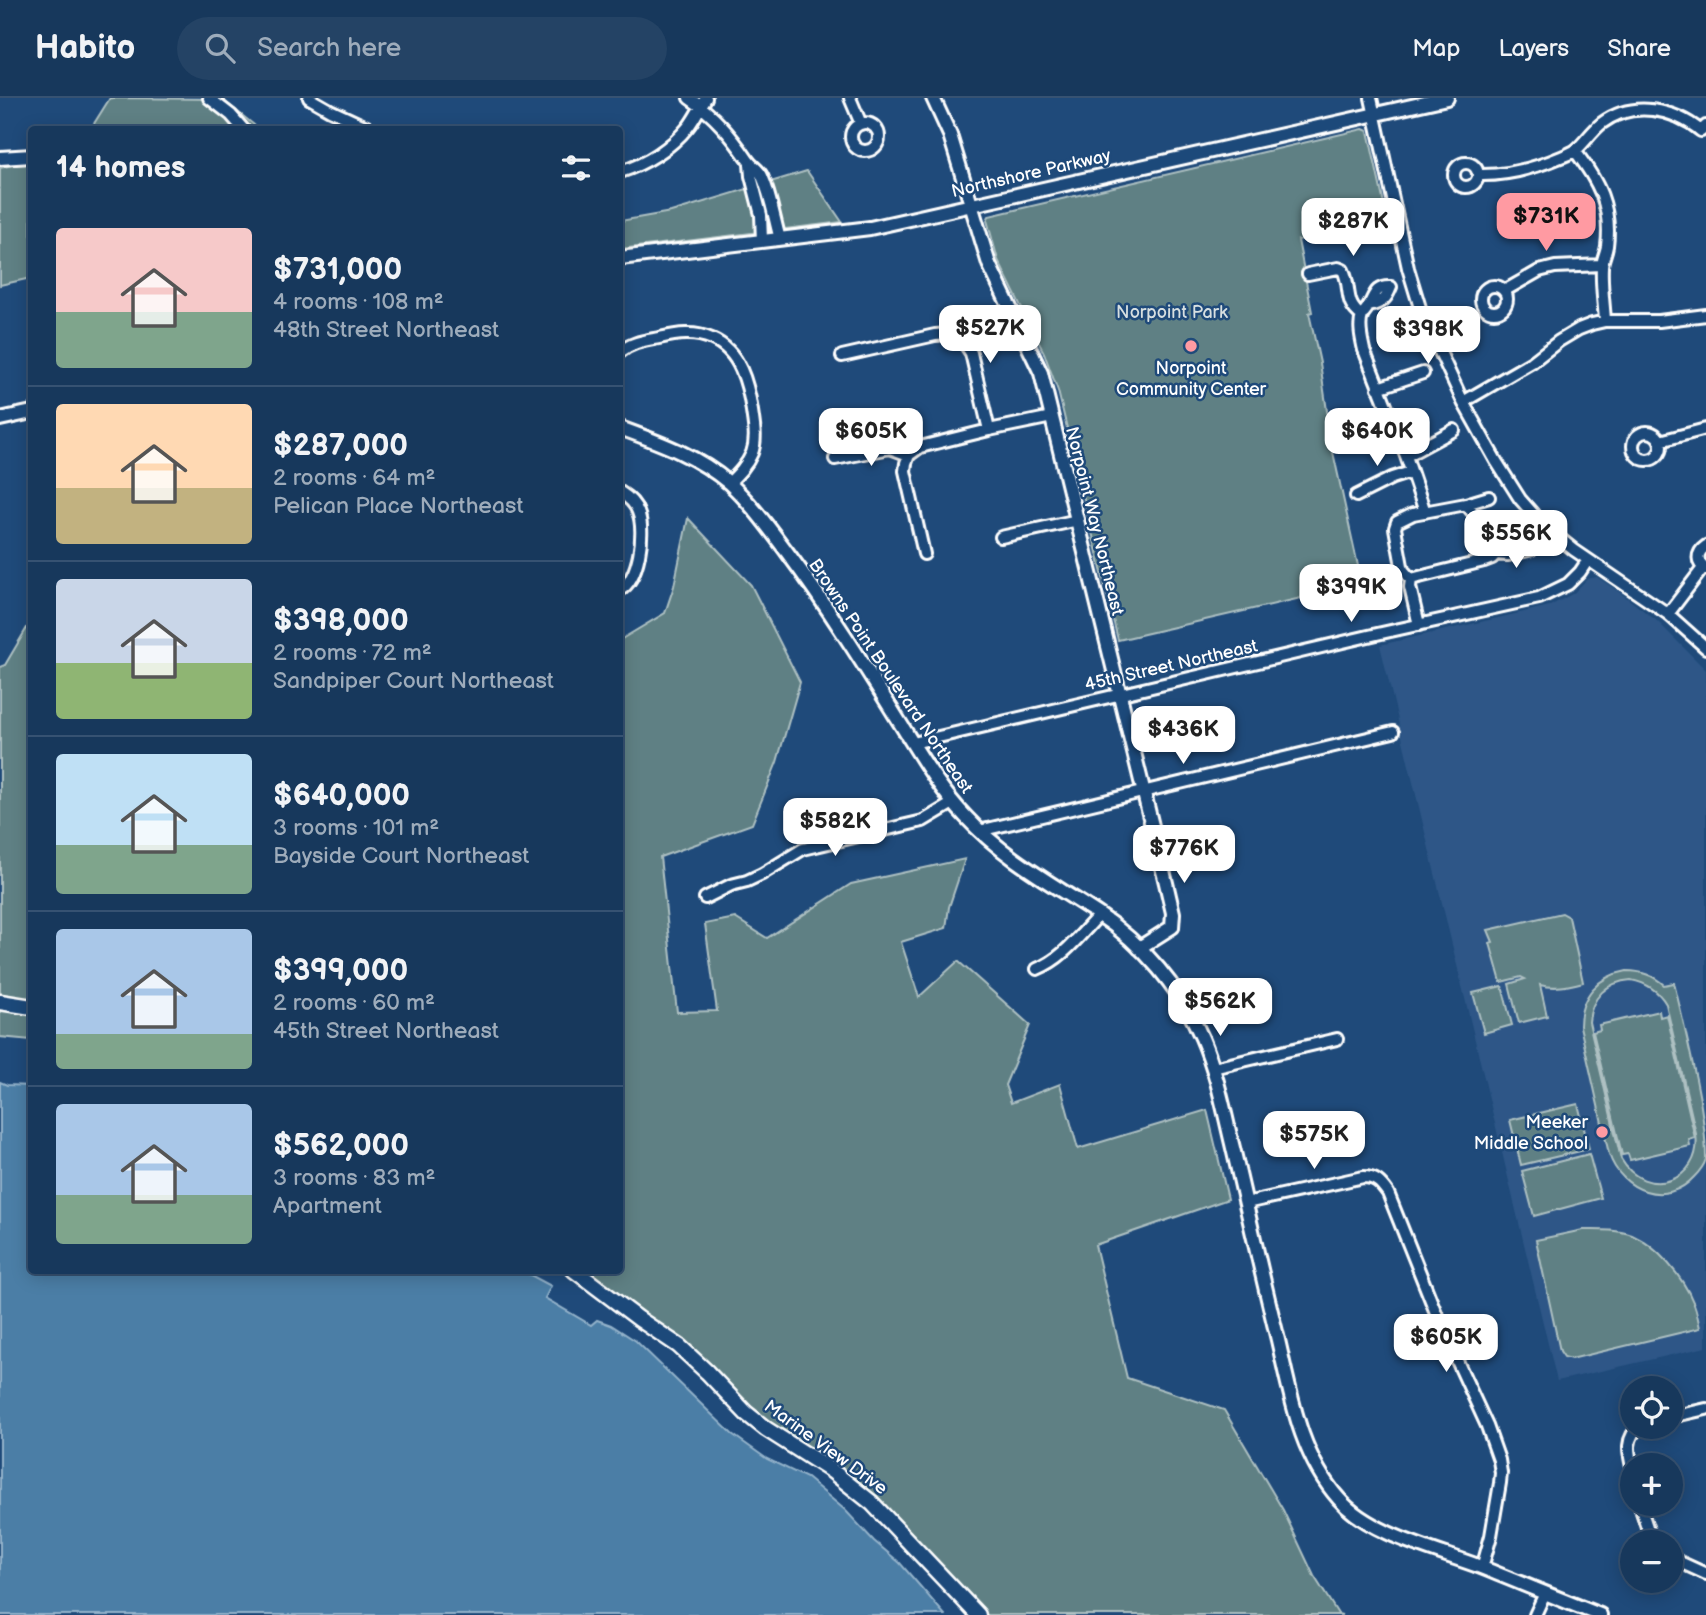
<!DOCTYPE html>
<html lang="en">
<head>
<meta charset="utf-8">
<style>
	body { margin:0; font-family:"Balsamiq Sans",sans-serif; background:#244365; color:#f1f3f6; height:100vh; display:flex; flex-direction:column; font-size:26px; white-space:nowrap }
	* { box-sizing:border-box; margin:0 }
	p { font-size:23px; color:#9eacbb }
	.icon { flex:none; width:38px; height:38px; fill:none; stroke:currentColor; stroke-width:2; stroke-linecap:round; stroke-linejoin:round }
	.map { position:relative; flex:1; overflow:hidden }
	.drawer { position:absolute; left:28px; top:28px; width:595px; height:1148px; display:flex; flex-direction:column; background:#17385c; border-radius:7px; box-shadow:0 4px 18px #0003,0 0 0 2px #365272 }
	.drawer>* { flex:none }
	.fabs { position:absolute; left:1620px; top:1278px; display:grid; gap:14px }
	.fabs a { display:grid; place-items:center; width:63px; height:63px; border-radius:50%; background:#17385c; box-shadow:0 4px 18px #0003,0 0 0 2px #365272; font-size:35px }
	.price { position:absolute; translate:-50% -60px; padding:0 16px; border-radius:14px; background:#fff; color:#222; font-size:23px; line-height:46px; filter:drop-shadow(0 2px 4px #0008) }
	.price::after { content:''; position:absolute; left:50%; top:42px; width:21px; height:16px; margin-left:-10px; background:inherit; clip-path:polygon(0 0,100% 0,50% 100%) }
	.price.active { background:#ff9aa2; color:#111 }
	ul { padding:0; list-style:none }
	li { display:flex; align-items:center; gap:21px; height:175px; padding:0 28px }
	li+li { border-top:2px solid #365272 }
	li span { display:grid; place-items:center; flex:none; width:196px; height:140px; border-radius:7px; color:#555 }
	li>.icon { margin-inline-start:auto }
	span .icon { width:84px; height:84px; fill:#fffc; stroke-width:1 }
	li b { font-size:30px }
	h2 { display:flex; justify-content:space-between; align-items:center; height:84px; padding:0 28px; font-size:30px }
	header { display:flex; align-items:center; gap:42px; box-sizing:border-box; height:98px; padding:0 35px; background:#17385c; border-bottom:2px solid #365272 }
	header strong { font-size:33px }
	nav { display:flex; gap:38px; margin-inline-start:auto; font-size:24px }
	.search { width:490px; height:63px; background:#244365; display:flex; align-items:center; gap:18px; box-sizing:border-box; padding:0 24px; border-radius:38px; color:#9eacbb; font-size:26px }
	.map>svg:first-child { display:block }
	.built { fill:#2e5787 }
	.green { fill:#5e8084; stroke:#aec0c2; stroke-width:2; fill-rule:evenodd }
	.water { fill:#4b7ea6; stroke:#93b2ca; stroke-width:2 }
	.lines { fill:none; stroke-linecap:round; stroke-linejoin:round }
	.minor-casing { stroke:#fff; stroke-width:16 }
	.tertiary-casing { stroke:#fff; stroke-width:18 }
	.secondary-casing { stroke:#fff; stroke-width:19 }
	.minor { stroke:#1f4a7a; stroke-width:10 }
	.tertiary { stroke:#1f4a7a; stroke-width:12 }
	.secondary { stroke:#1f4a7a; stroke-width:14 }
	.poi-dot { fill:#ff9aa2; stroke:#1f4a7a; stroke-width:2.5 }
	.labels { text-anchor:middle; stroke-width:5; stroke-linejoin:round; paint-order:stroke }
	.street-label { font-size:18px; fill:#fff; stroke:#1f4a7a }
	.park-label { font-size:18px; fill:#d7dfe0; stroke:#1f4a7a }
	.poi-label { font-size:18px; fill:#fff; stroke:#1f4a7a }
</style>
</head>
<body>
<header>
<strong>Habito</strong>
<div class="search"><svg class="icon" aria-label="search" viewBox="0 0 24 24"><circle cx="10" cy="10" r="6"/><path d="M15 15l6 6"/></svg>Search here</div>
<nav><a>Map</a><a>Layers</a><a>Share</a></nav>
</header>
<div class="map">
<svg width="1706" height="1517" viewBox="0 0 1706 1517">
	<rect width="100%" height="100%" fill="#1f4a7a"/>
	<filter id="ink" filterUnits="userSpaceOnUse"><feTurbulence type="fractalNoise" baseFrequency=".0143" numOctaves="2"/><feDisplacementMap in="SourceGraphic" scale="14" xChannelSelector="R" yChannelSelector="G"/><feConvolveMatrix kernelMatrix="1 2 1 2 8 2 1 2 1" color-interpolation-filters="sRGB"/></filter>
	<g filter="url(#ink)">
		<!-- built -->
		<path class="built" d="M 1597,479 L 1618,493 L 1657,523 L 1706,572 L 1706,1249 L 1557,1283 L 1380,547 L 1550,508 L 1574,495 L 1587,481 Z"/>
		<!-- green -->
		<path class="green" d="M 110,0 L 222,1 L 259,31 L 90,32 Z
			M 1363,31 L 1368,33 L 1388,124 L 1298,142 L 1312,214 L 1309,215 L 1320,265 L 1333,354 L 1362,486 L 1118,542 L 1058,293 L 1044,255 L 998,162 L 987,122 L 989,118 Z
			M 31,62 L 31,180 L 0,187 L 0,70 Z
			M 807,73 L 842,124 L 620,151 L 620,123 L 671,114 Z
			M 688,420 L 751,487 L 800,584 L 777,664 L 752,726 L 660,759 L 677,914 L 717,913 L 705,826 L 735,820 L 767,840 L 851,786 L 965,761 L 949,809 L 946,830 L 901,844 L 919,899 L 958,863 L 1030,927 L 1005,987 L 1011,1005 L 1060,986 L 1078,1051 L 1207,1012 L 1228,1101 L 1095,1147 L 1127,1280 L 1224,1312 L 1283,1412 L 1314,1478 L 1338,1516 L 1342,1517 L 976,1517 L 888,1421 L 619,1206 L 571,1173 L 620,1172 L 620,542 L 665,515 L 674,488 Z
			M 31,523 L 31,942 L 0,939 L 0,569 L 5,567 Z
			M 1562,815 L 1569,819 L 1583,884 C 1568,888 1555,891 1540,887 L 1547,918 L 1519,925 L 1509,886 L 1525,881 L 1521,879 L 1501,884 L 1490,845 L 1493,844 L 1488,832 Z
			M 1627,873 C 1642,873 1653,877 1664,887 L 1674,885 C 1682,917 1689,949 1696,981 C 1701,1004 1706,1038 1706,1061 C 1704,1068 1699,1074 1694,1079 C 1666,1110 1621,1093 1609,1056 L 1580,928 C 1580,898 1598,878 1627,873 ZM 1631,882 C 1647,885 1658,892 1666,906 L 1696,1036 C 1703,1084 1645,1103 1621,1061 L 1589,924 C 1591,899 1607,884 1631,882 Z
			M 1502,888 L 1512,927 L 1484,935 L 1473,895 Z
			M 1659,913 L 1660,919 L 1667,917 L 1695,1040 L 1689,1042 L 1690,1048 L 1630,1062 L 1628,1056 L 1622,1057 L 1593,934 L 1600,932 L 1599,927 Z
			M 1578,1006 L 1589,1051 L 1521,1067 L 1510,1022 Z
			M 1589,1056 L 1601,1100 L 1534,1118 L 1522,1073 Z
			M 1583,1132 C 1598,1132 1617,1131 1632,1137 C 1657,1148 1683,1179 1693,1204 C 1697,1212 1698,1222 1700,1230 L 1571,1261 L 1564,1259 L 1560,1253 L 1536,1142 Z"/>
		<!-- water -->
		<path class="water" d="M 0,984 L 7,987 L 31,988 L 32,1172 L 523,1173 L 551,1188 L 545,1200 L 591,1227 L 597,1222 L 611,1227 L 636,1243 L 732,1336 L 767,1361 L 807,1380 L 845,1412 L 874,1443 L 900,1465 L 945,1517 L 0,1517 Z"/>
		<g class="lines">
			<defs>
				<path id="minor" d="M 209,0 L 231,17 L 244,32
					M 309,0 L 330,12 L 373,32
					M 689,0 C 714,17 731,37 748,62 C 752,68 759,71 762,78 C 771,98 774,120 780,141
					M 850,0 L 861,26
					M 1371,0 L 1408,170 L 1421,213 L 1463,304 L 1496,363 L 1520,401 L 1542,426 L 1574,452 L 1668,516 L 1706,550
					M851 39a14 14 0 1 1 28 0a14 14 0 1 1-28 0Z
					M 1575,53 C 1598,83 1612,108 1607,148 C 1606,155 1602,162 1602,169 C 1601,187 1604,206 1605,223
					M1454 77a12 12 0 1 1 24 0a12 12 0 1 1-24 0Z
					M 750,66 L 751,78 L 761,117 L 762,143
					M 620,74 C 646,66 671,50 688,29 C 695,20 700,9 706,0
					M 1478,77 C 1506,78 1535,70 1561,59 C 1566,57 1572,55 1576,52 C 1585,44 1592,33 1602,25 C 1633,2 1674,11 1701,33 L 1706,28
					M 1308,176 L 1338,170 L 1343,172 C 1352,190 1343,205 1362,218
					M1481 201a13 13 0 1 1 26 0a13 13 0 1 1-26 0Z
					M 1504,193 L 1539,173 L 1555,169 L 1602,167
					M 1369,208 C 1382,205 1386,202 1391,189 C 1374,188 1375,198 1368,209 C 1367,211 1362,216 1362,218 C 1358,228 1362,243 1364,252 L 1406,358 L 1425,414
					M 620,254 C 632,244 644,243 659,240 C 677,236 694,233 712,241 C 740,253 748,286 752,313 C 754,327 757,342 752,355 C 747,367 738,376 729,385
					M 842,258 L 935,237 L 949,236 L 957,239 L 963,243 L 971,255 L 989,332
					M 1378,290 L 1423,275
					M 1463,304 L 1532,264 L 1559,243 L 1579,231 L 1592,226 L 1605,223 L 1659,223 L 1706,217
					M 1341,327 L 1387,312
					M1633 348a14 14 0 1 1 28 0a14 14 0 1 1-28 0Z
					M 1660,343 L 1706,331
					M 909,357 L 920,349 L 989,332 L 1052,319
					M 909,357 L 906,365 L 905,373 L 924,456
					M 1406,358 L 1454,332
					M 835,361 L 890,350 L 909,357
					M 620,394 C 628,399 635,405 638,414 C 646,433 639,482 620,492
					M 1356,398 L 1392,380 L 1411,374
					M 1001,439 L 1078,422
					M 1706,448 C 1696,455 1696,465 1706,471
					M 1496,456 L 1508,457 L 1532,451
					M 1411,481 L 1403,472 L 1402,468 L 1395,430 L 1397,424 L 1413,416 L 1466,406 L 1489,399
					M 1411,481 L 1484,463 L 1492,460 L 1496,456 L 1494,443 L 1491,437 L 1466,406
					M 1411,481 L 1410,489 L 1419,527
					M 1668,516 L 1703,470
					M 913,645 L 1377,536 L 1539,500 L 1568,486 L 1580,474 L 1588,462
					M 979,733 L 1393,634
					M 705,800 L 731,787 L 747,783 L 762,776 L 803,751 L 923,723 L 953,705
					M 1037,871 C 1063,861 1080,837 1099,817
					M 1213,970 L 1337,941
					M 1246,1105 L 1363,1079 C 1376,1079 1381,1085 1388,1095 L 1442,1230 L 1487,1328 L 1499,1362 L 1501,1375 L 1500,1385 L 1491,1438 L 1482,1470
					M 1671,1319 L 1706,1311
					M 1633,1373 C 1629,1356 1624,1341 1640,1328
					M 1639,1405 L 1648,1432 L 1654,1444
					M 1671,1460 L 1706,1476
					M 1535,1517 L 1545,1495"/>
				<path id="tertiary" d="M 933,0 L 950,37 L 989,166 L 1041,275 L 1166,785 L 1173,815 L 1172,829 L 1139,850
					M 0,60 L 32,58
					M 620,160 L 870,130 L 1447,0
					M 0,321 L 32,314
					M 620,330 C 658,344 698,358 729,385 C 751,405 769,430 787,454 C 828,509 864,567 900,625 C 920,657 940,692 966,719 C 1004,760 1051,785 1098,816 C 1142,845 1181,891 1202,940 C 1217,975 1224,1013 1233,1050 C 1248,1114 1262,1178 1278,1242 C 1291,1298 1300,1357 1339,1401 C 1369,1436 1435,1452 1478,1468 C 1518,1484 1559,1501 1600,1517"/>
				<path id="secondary" d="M 0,904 L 32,909
					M 574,1172 L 639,1221 L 679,1248 L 707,1274 L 746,1315 L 766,1331 L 832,1373 L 872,1405 L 978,1517"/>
			</defs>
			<!-- minor casing -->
			<use href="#minor" class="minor-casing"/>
			<!-- tertiary casing -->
			<use href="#tertiary" class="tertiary-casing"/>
			<!-- secondary casing -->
			<use href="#secondary" class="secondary-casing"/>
			<!-- minor -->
			<use href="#minor" class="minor"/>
			<!-- tertiary -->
			<use href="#tertiary" class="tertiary"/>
			<!-- secondary -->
			<use href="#secondary" class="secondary"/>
		</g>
	</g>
	<!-- markers -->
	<g class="poi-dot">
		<circle cx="1191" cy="248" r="7"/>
		<circle cx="1602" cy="1034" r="7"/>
	</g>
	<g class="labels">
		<!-- street labels -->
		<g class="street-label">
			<text transform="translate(1031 75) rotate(-13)" y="6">Northshore Parkway</text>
			<text transform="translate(1095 423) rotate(76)" y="6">Norpoint Way Northeast</text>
			<text transform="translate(1171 567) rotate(-13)" y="6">45th Street Northeast</text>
			<text transform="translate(891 578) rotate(56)" y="6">Browns Point Boulevard Northeast</text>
			<text transform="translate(826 1349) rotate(36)" y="6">Marine View Drive</text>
		</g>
		<!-- park labels -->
		<g class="park-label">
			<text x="1172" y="220">Norpoint Park</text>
		</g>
		<!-- poi labels -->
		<g class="poi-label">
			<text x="1191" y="276">Norpoint<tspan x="1191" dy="21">Community Center</tspan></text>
			<text x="1588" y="1030" text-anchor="end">Meeker<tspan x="1588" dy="21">Middle School</tspan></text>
		</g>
	</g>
</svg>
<div class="fabs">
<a><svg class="icon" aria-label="locate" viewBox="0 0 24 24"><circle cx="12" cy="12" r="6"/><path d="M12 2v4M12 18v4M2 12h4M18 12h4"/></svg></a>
<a>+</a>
<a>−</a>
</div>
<b class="price active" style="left:1546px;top:155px">$731K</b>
<b class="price" style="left:1353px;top:160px">$287K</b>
<b class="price" style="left:990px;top:267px">$527K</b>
<b class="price" style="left:1428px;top:268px">$398K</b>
<b class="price" style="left:871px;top:370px">$605K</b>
<b class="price" style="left:1377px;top:370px">$640K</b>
<b class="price" style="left:1516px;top:472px">$556K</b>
<b class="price" style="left:1351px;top:526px">$399K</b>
<b class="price" style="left:1183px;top:668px">$436K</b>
<b class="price" style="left:835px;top:760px">$582K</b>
<b class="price" style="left:1184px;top:787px">$776K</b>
<b class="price" style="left:1220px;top:940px">$562K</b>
<b class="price" style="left:1314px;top:1073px">$575K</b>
<b class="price" style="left:1446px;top:1276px">$605K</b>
<section class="drawer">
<h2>14 homes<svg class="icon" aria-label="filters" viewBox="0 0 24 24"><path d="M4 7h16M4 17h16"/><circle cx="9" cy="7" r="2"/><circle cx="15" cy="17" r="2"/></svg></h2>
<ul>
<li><span style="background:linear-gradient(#f6c9c9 60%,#7fa58c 0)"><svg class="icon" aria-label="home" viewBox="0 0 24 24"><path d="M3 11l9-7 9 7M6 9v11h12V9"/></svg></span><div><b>$731,000</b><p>4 rooms · 108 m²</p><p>48th Street Northeast</p></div></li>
<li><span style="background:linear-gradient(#ffd9b3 60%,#c2b280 0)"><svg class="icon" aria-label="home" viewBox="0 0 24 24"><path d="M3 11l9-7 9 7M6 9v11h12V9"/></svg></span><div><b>$287,000</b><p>2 rooms · 64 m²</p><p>Pelican Place Northeast</p></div></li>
<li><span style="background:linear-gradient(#c9d6e8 60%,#8fb573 0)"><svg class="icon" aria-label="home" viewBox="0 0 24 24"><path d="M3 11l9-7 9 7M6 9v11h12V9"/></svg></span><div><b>$398,000</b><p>2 rooms · 72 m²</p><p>Sandpiper Court Northeast</p></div></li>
<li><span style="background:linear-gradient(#bfe0f5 65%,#7fa58c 0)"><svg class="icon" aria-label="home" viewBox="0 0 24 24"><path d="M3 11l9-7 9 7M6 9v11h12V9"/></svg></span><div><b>$640,000</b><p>3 rooms · 101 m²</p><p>Bayside Court Northeast</p></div></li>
<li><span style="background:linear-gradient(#a9c7e8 75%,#7fa58c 0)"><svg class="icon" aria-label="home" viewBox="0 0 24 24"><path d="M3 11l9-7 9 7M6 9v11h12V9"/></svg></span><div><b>$399,000</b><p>2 rooms · 60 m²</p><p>45th Street Northeast</p></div></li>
<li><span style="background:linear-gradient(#a9c7e8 65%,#7fa58c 0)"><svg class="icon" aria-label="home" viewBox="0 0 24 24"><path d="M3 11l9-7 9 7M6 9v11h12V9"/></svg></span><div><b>$562,000</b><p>3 rooms · 83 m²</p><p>Apartment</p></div></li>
</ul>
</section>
</div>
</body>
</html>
